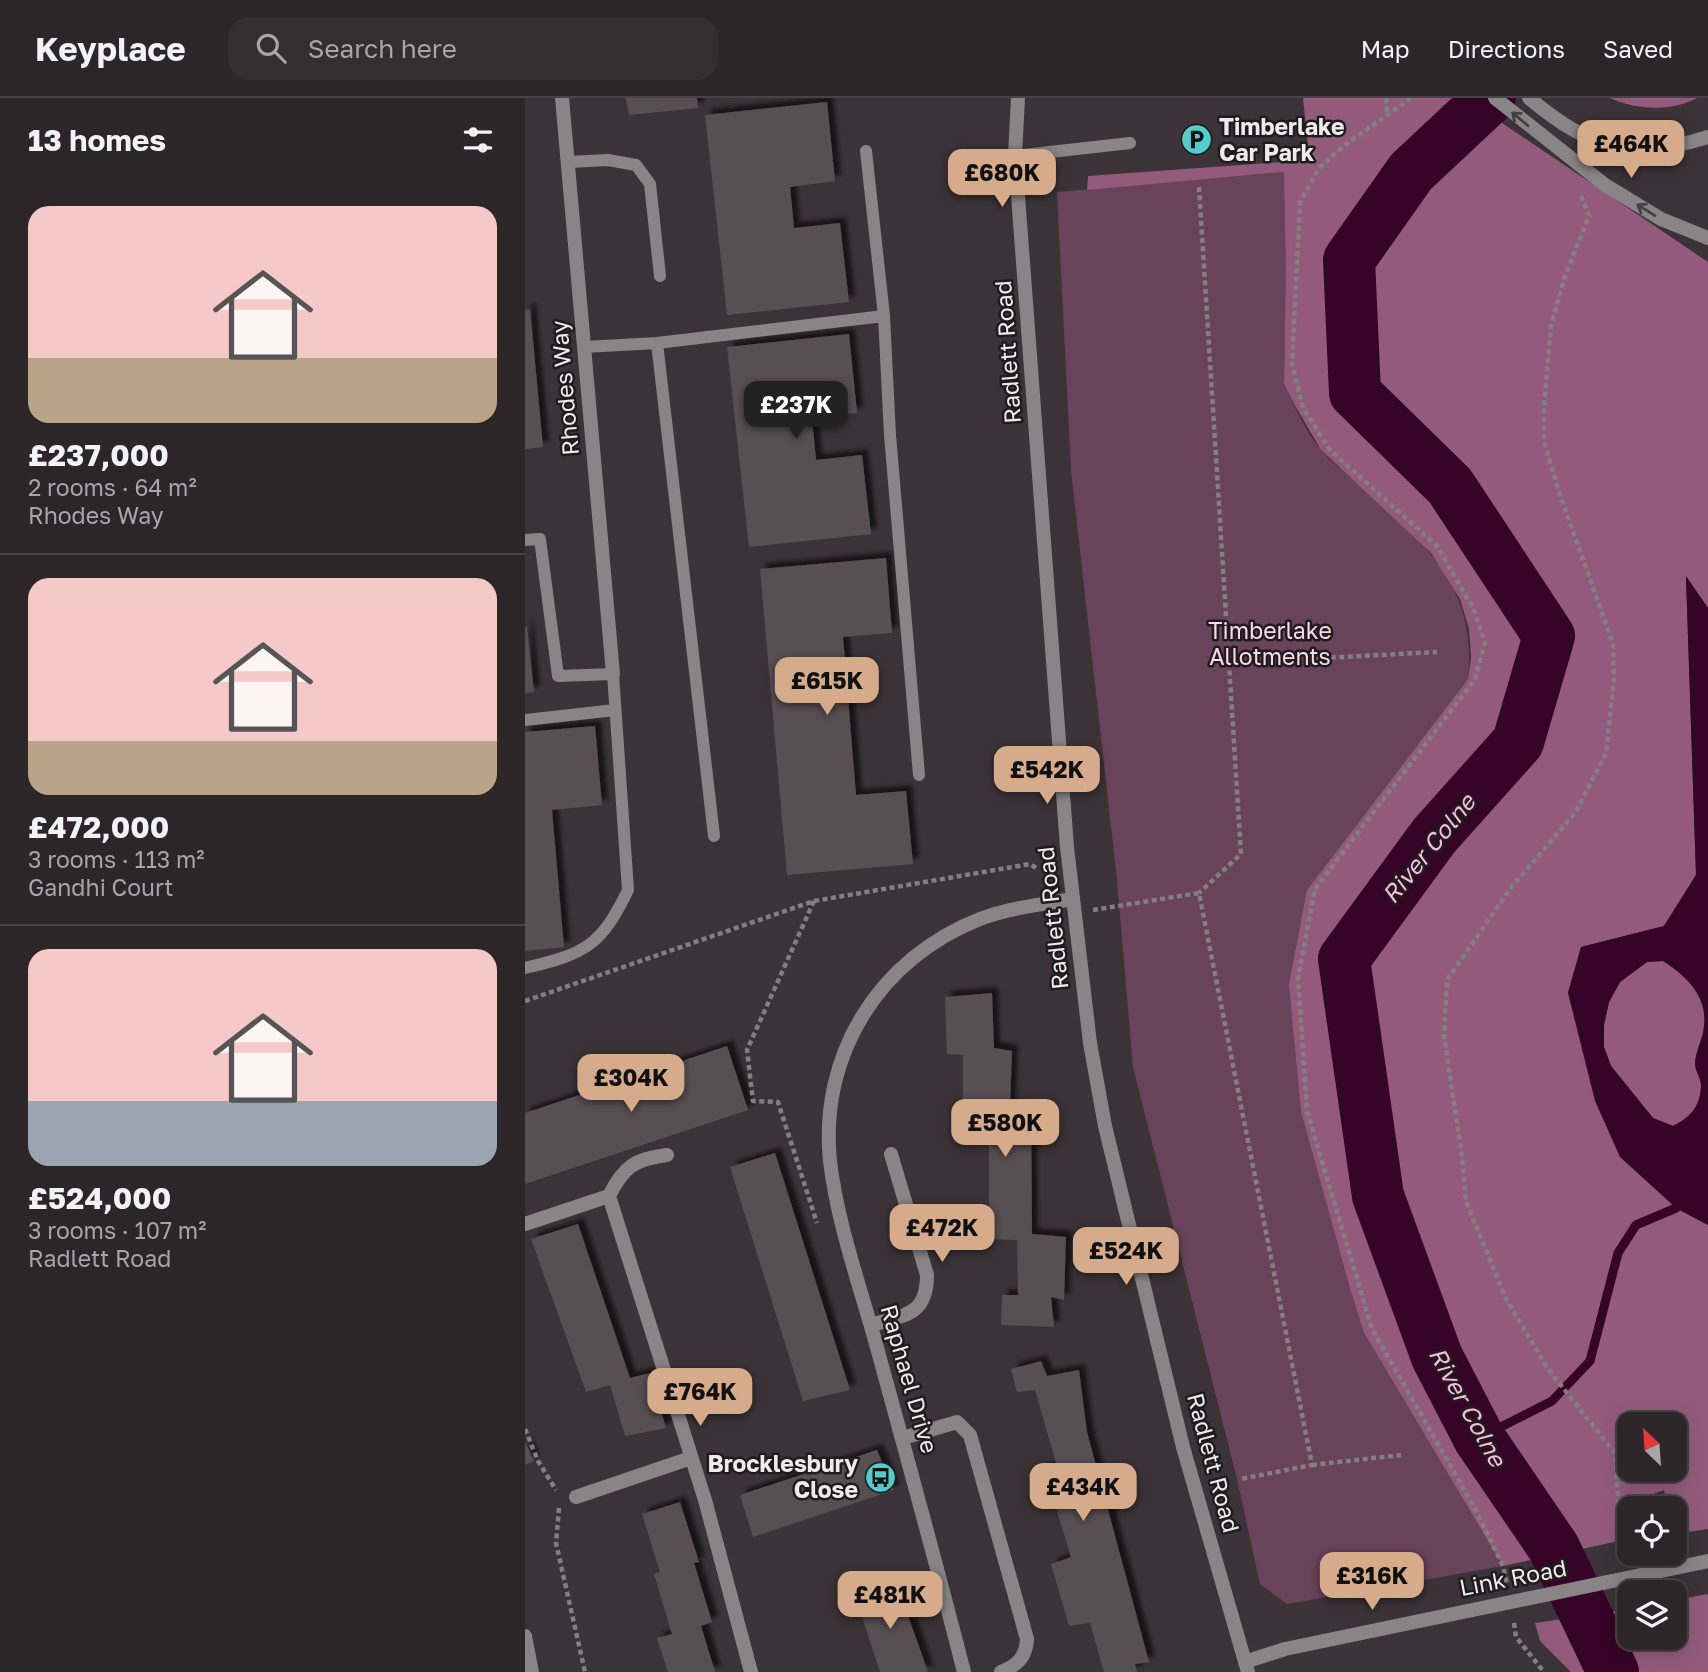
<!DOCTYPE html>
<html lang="en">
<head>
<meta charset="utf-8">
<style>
	body { margin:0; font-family:"Golos Text",sans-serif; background:#342e31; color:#f1f3f6; height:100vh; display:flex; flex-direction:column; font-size:26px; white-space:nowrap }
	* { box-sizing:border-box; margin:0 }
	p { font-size:23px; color:#a6a5a8 }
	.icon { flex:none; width:38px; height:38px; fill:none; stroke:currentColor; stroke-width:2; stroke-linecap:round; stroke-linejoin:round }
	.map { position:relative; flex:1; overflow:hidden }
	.sheet { display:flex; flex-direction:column; background:#2c2629; width:525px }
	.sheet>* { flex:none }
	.needle { width:46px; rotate:335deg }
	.controls { position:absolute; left:1092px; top:1314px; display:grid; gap:14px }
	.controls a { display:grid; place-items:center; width:70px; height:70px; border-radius:14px; background:#2c2629; box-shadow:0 4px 18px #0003,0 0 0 2px #484346; font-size:35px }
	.price { position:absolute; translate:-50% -60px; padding:0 16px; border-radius:14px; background:#d6ab8b; color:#111; font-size:23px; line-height:46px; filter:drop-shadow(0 2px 4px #0008) }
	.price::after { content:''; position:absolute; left:50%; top:42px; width:21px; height:16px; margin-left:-10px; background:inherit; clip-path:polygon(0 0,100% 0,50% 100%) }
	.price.selected { background:#222; color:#fff }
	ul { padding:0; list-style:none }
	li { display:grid; align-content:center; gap:14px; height:371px; padding:0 28px }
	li+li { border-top:2px solid #484346 }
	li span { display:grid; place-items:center; height:217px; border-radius:21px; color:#555 }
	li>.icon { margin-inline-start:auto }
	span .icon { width:126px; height:126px; fill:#fffc; stroke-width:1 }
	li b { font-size:30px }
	h2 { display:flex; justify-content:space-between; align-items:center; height:84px; padding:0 28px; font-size:30px }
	header { display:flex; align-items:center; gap:42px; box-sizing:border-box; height:98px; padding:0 35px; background:#2c2629; border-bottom:2px solid #484346 }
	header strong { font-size:33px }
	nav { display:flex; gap:38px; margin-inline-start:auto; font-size:24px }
	.search { width:490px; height:63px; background:#342e31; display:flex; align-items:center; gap:18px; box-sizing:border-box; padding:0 24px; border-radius:21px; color:#a6a5a8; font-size:26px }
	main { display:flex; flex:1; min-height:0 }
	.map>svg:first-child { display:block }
	.green { fill:#694359 }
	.forest { fill:#945a7c; fill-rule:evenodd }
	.water { fill:#360426; fill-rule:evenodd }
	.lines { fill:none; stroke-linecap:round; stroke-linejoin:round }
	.stream { stroke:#360426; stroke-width:9 }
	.river { stroke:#360426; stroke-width:52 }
	.building { fill:#584f53; filter:url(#shadow) }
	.path { stroke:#847e81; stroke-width:4.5; stroke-dasharray:5 3.5; stroke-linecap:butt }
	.service { stroke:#898587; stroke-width:12 }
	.minor { stroke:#898587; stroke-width:14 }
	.tertiary { stroke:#898587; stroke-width:14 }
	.oneway { stroke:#444143 }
	.labels { text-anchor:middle; stroke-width:5; stroke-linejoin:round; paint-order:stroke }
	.poi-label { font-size:23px; font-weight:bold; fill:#efeaec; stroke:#1f1c1e; text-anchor:start }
	.street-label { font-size:23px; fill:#efeaec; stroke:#1f1c1e }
	.park-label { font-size:23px; fill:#fbd7ea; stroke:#1f1c1e }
	.water-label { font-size:24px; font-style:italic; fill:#fcb7de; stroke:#1f1c1e }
</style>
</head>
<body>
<header>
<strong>Keyplace</strong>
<div class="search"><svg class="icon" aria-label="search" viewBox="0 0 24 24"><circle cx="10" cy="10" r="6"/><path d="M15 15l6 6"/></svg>Search here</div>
<nav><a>Map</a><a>Directions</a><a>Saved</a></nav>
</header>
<main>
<section class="sheet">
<h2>13 homes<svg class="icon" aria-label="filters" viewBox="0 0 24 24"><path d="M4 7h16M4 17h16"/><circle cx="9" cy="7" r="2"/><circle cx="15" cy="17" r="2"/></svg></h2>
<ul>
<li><span style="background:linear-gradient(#f6c9c9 70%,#b9a48a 0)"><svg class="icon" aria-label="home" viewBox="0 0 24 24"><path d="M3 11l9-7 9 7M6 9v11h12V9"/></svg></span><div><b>£237,000</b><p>2 rooms · 64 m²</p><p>Rhodes Way</p></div></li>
<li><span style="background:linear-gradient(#f6c9c9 75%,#b9a48a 0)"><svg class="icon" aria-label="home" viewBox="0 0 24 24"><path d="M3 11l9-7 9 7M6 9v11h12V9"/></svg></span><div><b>£472,000</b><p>3 rooms · 113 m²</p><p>Gandhi Court</p></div></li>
<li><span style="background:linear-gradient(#f6c9c9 70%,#9aa5b1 0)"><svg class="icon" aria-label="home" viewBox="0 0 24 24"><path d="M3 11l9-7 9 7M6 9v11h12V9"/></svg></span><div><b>£524,000</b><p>3 rooms · 107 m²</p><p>Radlett Road</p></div></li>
</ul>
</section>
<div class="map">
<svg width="1183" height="1574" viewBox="0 0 1183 1574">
	<defs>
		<filter id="shadow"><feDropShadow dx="6" dy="-6" stdDeviation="2" flood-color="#0009"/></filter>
	</defs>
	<rect width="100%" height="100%" fill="#3b3337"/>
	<!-- green -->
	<path class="green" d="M 759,74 L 762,144 L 759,286 C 769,308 781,334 796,352 C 806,364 820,374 832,385 C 896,443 953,485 943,581 L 782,792 L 839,1235 L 978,1468 L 762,1506 L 735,1486 L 712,1381 L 608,969 L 592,782 L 546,372 L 532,94 Z"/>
	<!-- forest -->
	<path class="forest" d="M 778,0 L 940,0 L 1183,164 L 1183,510 L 1161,480 L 1171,777 L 1139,828 L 1056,849 L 1043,895 L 1151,1110 L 1183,1127 L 1183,1431 L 1150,1436 L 1150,1410 L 1143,1410 L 1139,1392 L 1102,1406 L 1103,1441 L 978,1468 L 839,1235 L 825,1190 L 776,1013 L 764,886 L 782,792 L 943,581 L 946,559 L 944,531 L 935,501 L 906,455 L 796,352 L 769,306 L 759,286 L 761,170 L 759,74 L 562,92 L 563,78 L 770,63 L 783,49 ZM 1104,1326 L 1150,1326 L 1150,1372 L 1104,1372 Z
		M 1085,0 L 1172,0 C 1146,14 1111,12 1085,0 Z
		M 1138,863 C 1161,878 1183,898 1179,928 C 1178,941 1171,952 1170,965 C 1170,973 1175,978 1176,986 C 1176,1008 1166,1019 1148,1028 L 1128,1020 L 1086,968 L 1079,949 L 1079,927 L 1084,904 L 1095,884 L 1122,864 Z
		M 1183,1496 L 1183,1574 L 1046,1574 L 1015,1543 L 1010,1525 L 1104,1511 L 1104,1540 L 1150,1540 L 1150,1502 Z"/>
	<!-- water -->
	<path class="water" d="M 1161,478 L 1183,510 L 1183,1127 L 1151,1110 L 1095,1059 L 1070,1003 L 1043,895 L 1056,849 L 1139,828 L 1171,777 ZM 1138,863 C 1161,878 1183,898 1179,928 C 1178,941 1171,952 1170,965 C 1170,973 1175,978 1176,986 C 1176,1008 1166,1019 1148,1028 L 1128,1020 L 1086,968 L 1079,949 L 1079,927 L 1084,904 L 1095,884 L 1122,864 Z"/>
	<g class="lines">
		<!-- stream -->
		<path class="stream" d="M 954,1340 L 1027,1303 L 1065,1263 L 1093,1155 L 1111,1127 L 1151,1110"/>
		<!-- river -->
		<path class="river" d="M 965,0 L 886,74 L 824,162 L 830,295 L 925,388 L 1024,538 L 993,644 L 909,738 L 819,861 L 853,1098 L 912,1259 L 954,1340 L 1029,1450 L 1088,1574"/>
	</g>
	<!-- building -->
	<path class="building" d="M 101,0 L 172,0 L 173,10 L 104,17 Z
		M 302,4 L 310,83 L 265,89 L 269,130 L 315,125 L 324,204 L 202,217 L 180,17 Z
		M 5,211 L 18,349 L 0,351 L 0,212 Z
		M 324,236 L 332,315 L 287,320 L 291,362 L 337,357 L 346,436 L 224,449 L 202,249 Z
		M 361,460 L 367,535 L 318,539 L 331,697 L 381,693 L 388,766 L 262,777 L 235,471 Z
		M 0,529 L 2,529 L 9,594 L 0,595 Z
		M 70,628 L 77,707 L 27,712 L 39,849 L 0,853 L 0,634 Z
		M 467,895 L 469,950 L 487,953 L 485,1008 L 506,1010 L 507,1136 L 541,1139 L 539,1202 L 526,1199 L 529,1229 L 476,1227 L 477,1197 L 493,1197 L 492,1142 L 466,1141 L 464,1105 L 464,1047 L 443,1047 L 438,1013 L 438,957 L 422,956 L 420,899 Z
		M 202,948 L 223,1012 L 0,1086 L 0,1015 Z
		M 250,1055 L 325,1292 L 278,1303 L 205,1069 Z
		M 53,1126 L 105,1280 L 125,1275 L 141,1330 L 100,1338 L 85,1287 L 61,1294 L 6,1141 Z
		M 516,1263 L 522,1278 L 554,1272 L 562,1334 L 624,1564 L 610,1566 L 612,1574 L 579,1574 L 565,1525 L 544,1528 L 526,1466 L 546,1459 L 529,1404 L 512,1409 L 503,1376 L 532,1368 L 510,1292 L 492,1294 L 486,1271 Z
		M 0,1344 L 9,1363 L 0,1367 Z
		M 352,1352 L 369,1392 L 228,1439 L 215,1397 Z
		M 155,1404 L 174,1464 L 169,1465 L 187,1524 L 176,1528 L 190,1574 L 143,1574 L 132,1540 L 147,1536 L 129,1476 L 135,1474 L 117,1416 Z
		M 371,1484 L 403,1574 L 355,1574 L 330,1497 Z"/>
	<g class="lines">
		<!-- path -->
		<path class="path" d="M 861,0 L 862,17
			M 886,0 L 820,47 L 794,70 L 775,104 L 767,266 L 778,310 L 805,352 L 912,448 L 948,510 L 960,544 L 950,581 L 790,791 L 773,880 L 782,1013 L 847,1231 L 950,1411 L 978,1468 L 982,1486
			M 674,89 L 716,756 L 674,795
			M 1056,98 L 1064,118 L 1039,181 L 1026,228 L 1019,307 L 1019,343 L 1034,394 L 1088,546 L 1089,582 L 1081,655 L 1050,715 L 985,791 L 922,882 L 919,938 L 937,1059 L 941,1103 L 980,1199 L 1023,1271 L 1090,1355 L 1096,1448 L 1100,1459
			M 704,565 L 912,554
			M 289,803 L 222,952 L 228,1003 L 253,1004 L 292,1125
			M 568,812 L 674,795 L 787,1367 L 716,1381
			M 0,903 L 289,803 L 505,766 L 511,770
			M 0,1331 L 13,1363 L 31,1392
			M 787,1367 L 876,1357
			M 34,1410 L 31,1445 L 60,1574
			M 989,1525 L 991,1539 L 1019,1574"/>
		<!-- service -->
		<path class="service" d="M 341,53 L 359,218 L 365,337 L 394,677
			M 490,58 L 605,45
			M 43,64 L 83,62 L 111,67 L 125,86 L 135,178
			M 132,245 L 359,218
			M 59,249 L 132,245 L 189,738
			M 0,442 L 15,441 L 33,578 L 88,576 L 103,792 C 76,848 60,856 0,870
			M 0,622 L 90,612"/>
		<!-- minor -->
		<path class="minor" d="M 37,0 L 88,576
			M 142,1057 C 110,1061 99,1068 84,1098 L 180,1402 L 226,1574
			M 0,1126 L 84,1098
			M 346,1227 C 379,1217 402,1218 402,1177 L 366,1056
			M 378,1340 L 432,1324 L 445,1337 L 502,1541 C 501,1559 493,1567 476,1574
			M 51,1399 L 166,1360
			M 0,1538 L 7,1574
			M 439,1574 C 412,1468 383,1363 354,1257 C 337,1193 313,1130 305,1063 C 294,956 355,860 455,821 C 484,810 518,806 548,801"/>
		<!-- tertiary -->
		<path class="tertiary" d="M 493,0 L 490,58 L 542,749 L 565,945 L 580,1028 L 658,1349 L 723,1574
			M 970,0 L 1080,87 L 1136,121 L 1183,140
			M 1004,0 C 1064,50 1106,64 1183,39
			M 720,1564 L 760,1551 L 1183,1463"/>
	</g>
	<!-- one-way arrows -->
	<defs><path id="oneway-shaft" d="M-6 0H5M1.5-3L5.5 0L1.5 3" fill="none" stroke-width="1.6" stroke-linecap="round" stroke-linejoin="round" transform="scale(1.75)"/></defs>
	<g class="oneway">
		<use href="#oneway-shaft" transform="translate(995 21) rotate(-140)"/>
		<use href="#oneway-shaft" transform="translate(1121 112) rotate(-148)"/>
	</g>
	<!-- icons -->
	<defs>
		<symbol id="parking-disc" viewBox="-11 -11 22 22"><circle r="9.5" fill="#52cdcc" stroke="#1f1c1e"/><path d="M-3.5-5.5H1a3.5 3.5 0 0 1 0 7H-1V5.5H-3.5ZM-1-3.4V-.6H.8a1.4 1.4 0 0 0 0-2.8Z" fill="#111"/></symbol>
		<symbol id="bus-disc" viewBox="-11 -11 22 22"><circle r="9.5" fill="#52cdcc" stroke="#1f1c1e"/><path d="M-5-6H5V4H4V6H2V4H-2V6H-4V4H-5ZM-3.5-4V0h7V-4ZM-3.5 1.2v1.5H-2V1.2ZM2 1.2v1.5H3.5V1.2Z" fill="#111"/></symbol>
	</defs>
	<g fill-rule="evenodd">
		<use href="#parking-disc" x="654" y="24" width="35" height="35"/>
		<use href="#bus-disc" x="338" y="1362" width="35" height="35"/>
	</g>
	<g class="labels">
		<!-- poi labels -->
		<g class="poi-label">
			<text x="694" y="37">Timberlake<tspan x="694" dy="26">Car Park</tspan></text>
			<text x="333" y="1374" text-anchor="end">Brocklesbury<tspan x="333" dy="26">Close</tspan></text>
		</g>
		<!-- street labels -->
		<g class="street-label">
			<text transform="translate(483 254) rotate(-94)" y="8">Radlett Road</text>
			<text transform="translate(40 290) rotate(-95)" y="8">Rhodes Way</text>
			<text transform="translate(528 820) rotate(-96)" y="8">Radlett Road</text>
			<text transform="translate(384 1281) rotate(74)" y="8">Raphael Drive</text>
			<text transform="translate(688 1365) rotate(75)" y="8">Radlett Road</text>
			<text transform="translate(988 1480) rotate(-11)" y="8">Link Road</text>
		</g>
		<!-- park labels -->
		<g class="park-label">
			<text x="745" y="541">Timberlake<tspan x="745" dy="26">Allotments</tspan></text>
		</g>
		<!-- water labels -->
		<g class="water-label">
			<text transform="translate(904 751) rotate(-51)" y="8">River Colne</text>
			<text transform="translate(942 1309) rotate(61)" y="8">River Colne</text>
		</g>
	</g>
</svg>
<div class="controls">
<a><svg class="needle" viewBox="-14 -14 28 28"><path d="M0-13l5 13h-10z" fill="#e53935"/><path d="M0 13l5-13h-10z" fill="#a6a5a8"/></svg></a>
<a><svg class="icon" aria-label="locate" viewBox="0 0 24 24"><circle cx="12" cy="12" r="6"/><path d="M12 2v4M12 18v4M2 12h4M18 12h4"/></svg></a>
<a><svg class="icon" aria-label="layers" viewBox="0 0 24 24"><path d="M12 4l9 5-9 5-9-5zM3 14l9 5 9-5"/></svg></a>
</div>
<b class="price" style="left:1106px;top:82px">£464K</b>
<b class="price" style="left:477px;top:111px">£680K</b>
<b class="price selected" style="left:271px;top:343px">£237K</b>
<b class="price" style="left:302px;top:619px">£615K</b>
<b class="price" style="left:522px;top:708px">£542K</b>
<b class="price" style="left:106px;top:1016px">£304K</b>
<b class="price" style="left:480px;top:1061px">£580K</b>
<b class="price" style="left:417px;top:1166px">£472K</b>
<b class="price" style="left:601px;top:1189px">£524K</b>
<b class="price" style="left:175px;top:1330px">£764K</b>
<b class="price" style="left:558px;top:1425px">£434K</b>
<b class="price" style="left:847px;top:1514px">£316K</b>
<b class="price" style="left:365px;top:1533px">£481K</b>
</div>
</main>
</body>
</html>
